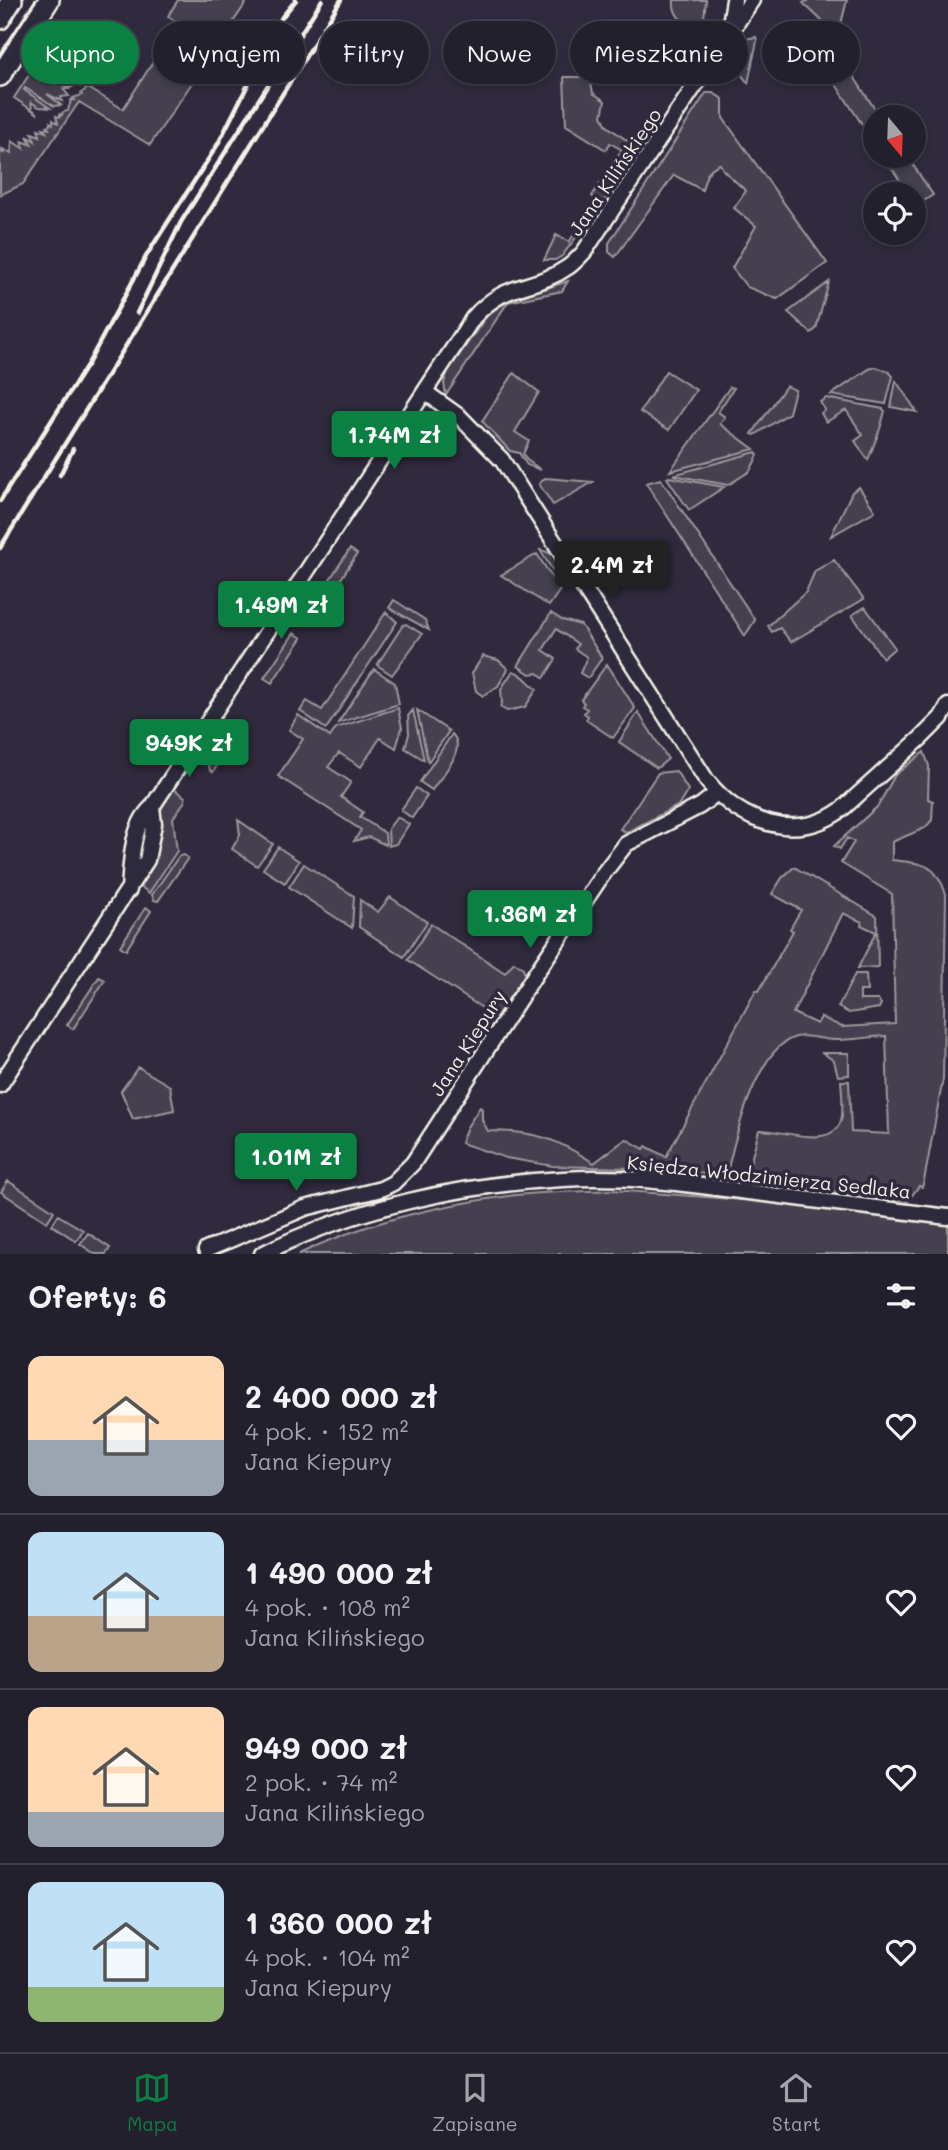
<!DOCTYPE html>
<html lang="pl">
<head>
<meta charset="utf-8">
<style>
	body { margin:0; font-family:Mali,sans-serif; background:#2f2d3a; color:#f1f3f6; height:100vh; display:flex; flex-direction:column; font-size:26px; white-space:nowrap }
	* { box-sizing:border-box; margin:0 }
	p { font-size:23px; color:#a3a3aa }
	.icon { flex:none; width:38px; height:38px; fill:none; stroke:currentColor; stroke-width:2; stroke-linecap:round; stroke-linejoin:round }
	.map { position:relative; height:1254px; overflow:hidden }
	.panel { display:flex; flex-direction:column; background:#23202e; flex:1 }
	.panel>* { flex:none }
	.hud { position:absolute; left:21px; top:21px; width:906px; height:63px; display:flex; gap:14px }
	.needle { width:46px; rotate:161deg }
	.fabs { position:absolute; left:863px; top:105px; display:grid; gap:14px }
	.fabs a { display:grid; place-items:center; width:63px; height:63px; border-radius:50%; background:#23202e; box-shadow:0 4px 10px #0003,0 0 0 2px #403e4a; font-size:35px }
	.price { position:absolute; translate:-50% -60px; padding:0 16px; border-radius:7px; background:#0b8043; color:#fff; font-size:23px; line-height:46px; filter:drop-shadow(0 2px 4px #0008) }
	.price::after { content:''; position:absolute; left:50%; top:42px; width:21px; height:16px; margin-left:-10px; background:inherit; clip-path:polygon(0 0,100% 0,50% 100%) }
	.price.selected { background:#222; color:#fff }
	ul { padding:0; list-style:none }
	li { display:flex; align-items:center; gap:21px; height:175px; padding:0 28px }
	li+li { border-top:2px solid #403e4a }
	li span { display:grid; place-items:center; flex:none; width:196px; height:140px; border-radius:14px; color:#555 }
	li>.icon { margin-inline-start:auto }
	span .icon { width:84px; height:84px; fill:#fffc; stroke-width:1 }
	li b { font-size:30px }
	h2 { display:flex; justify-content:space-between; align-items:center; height:84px; padding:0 28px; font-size:30px }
	.chip { padding:0 24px; border-radius:32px; background:#23202e; box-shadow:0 4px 10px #0003,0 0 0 2px #403e4a; font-size:24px; line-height:63px }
	.chip.selected { background:#0b8043; color:#fff }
	.tabs { display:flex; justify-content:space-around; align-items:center; height:98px; border-top:2px solid #403e4a; background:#23202e; font-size:19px; color:#a3a3aa }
	.tabs a { display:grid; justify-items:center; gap:4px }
	.tabs .selected { color:#0b8043 }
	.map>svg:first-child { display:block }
	.green { fill:#454050; stroke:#9c989c; stroke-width:2 }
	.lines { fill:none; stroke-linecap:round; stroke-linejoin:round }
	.street-casing { stroke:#f4f1e8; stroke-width:19 }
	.secondary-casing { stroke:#f4f1e8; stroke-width:24 }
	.street { stroke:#2f2a3d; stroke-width:14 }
	.secondary { stroke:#2f2a3d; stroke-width:19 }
	.tram { stroke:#f4f1e8; stroke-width:2 }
	.rail { stroke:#f4f1e8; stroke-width:4.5 }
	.labels { text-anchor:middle; stroke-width:7; stroke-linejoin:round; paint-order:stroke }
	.street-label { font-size:19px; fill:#f4f1e8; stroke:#2f2a3d }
</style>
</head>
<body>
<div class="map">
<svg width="948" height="1254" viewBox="0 0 948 1254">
	<rect width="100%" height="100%" fill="#2f2a3d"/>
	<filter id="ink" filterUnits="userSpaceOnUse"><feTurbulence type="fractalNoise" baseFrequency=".0143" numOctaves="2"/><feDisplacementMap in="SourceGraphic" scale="14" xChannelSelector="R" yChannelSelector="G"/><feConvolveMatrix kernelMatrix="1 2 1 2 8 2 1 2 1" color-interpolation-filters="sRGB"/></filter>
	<g filter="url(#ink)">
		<!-- green -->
		<path class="green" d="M 178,0 L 248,0 L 150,145 L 79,102 L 23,184 L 0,195 L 0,152 L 4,153 L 0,148 L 11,153 L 12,141 L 24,149 L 22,141 L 32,145 L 27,136 L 35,141 L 32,133 L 40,136 L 38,129 L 46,132 L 43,128 L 49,129 L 47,126 L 50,125 L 50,122 L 53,124 L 53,120 L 58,123 L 56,116 L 60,117 L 60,114 L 62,115 L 63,112 L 68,111 L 71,100 L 75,100 L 73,98 L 82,95 L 81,93 L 88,88 L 123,109 L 178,23 L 168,16 Z
			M 674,0 L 706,0 L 703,28 C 687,25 672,19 674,0 Z
			M 809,0 L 847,0 L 838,36 L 803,3 Z
			M 62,24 L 75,32 L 75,37 L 67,46 L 55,40 L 43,59 L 80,83 L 70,88 L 43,70 L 68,89 L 63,89 L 69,96 L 61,97 L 62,101 L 47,94 L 61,105 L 54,106 L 25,88 L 24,90 L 50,108 L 39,107 L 31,102 L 32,109 L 38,114 L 14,98 Z
			M 756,37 L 757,41 L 748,83 L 730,60 L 745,39 Z
			M 845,63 L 880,117 L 875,117 L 875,144 L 831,77 Z
			M 564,77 L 590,77 L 593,93 L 605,101 L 602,116 L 607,126 L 636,147 L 605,199 L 562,256 L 555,260 L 544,260 L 556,235 L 569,242 L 597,201 L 592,196 L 622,150 L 610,143 L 606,150 L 566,125 Z
			M 706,93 L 713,93 L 723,99 L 723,118 L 827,263 L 777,299 L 747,287 L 732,268 L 756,226 L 734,208 L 746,191 L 724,171 L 720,164 C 707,168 705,179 702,190 L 674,175 L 615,257 L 609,252 L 609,243 Z
			M 888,156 L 907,156 L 933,195 L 916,206 L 914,194 L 909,194 L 885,158 Z
			M 568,281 L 562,291 L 508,302 L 446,395 L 444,383 L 448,371 L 489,313 L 508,301 Z
			M 829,282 L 816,329 L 811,333 L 788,312 Z
			M 876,367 L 888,371 L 893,376 L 886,404 L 831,395 L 869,369 Z
			M 666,371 L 696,390 L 669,430 L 640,412 Z
			M 514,373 L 539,392 L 515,432 L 529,441 L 523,454 L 527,460 L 541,470 L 527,465 L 519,453 L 510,451 L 482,421 Z
			M 896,381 L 917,412 L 891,407 Z
			M 786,386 L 795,390 L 789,413 L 755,435 L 752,434 Z
			M 730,387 L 734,388 L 718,412 L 725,417 L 720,424 L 754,449 L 670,471 Z
			M 826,398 L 883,409 L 885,411 L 880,429 L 868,460 L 855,441 L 863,435 L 846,410 L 826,422 L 821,413 L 825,410 L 820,402 Z
			M 756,452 L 758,455 L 750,471 L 728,485 L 673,475 Z
			M 669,477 L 724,487 L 689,510 L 667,478 Z
			M 545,478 L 593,482 L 553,505 L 539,484 Z
			M 661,479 L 755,620 L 745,636 L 646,483 Z
			M 859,487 L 875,511 L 831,536 L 852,492 Z
			M 350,549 L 357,554 L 326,602 L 318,597 Z
			M 540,550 C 554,552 564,565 567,578 L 560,582 Z
			M 537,554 L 560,590 L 549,606 L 501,575 Z
			M 834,560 L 864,599 L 791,642 L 780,628 L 772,632 L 768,626 L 806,592 L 815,571 Z
			M 394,600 L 425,620 L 429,630 L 389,608 Z
			M 865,607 L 895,648 L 883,658 L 852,615 Z
			M 386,612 L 397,622 L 326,729 L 300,711 L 307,701 L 322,710 Z
			M 551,613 L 562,620 L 581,625 L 602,658 L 588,678 L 580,673 L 587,657 L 575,649 L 578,644 L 556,629 L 543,650 L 556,659 L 544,678 L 538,673 L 530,674 L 518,666 Z
			M 406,624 L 422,634 L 392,675 L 377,665 L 403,625 Z
			M 294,633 L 302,638 L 272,683 L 264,678 Z
			M 483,656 L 498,660 L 508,669 L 498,686 L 483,696 L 476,691 L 472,673 Z
			M 607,664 L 635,708 L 613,738 L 586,720 L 588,716 L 584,713 L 587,709 L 582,706 L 584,703 L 581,700 Z
			M 374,669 L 395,683 L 399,704 L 338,723 Z
			M 513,671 C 524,674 528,683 537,689 L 525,707 L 507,711 L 500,707 L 502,703 L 501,689 Z
			M 398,708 L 402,728 L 396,748 L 380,738 L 361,767 L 339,753 L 328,767 L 351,782 L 341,797 L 363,812 L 360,817 L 385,833 L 386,845 L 369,837 L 354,841 L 361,830 L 278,776 L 303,739 L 289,730 L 298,715 L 330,737 L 336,728 Z
			M 413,710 L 424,760 L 405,748 L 409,734 L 408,716 Z
			M 417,710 L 449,731 L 428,762 Z
			M 638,712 L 668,759 L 657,768 L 619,742 Z
			M 235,723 L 242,728 L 213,772 L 210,770 L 208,763 Z
			M 452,734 C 468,750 441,776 432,790 L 420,782 Z
			M 924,752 L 929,766 L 928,799 L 933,801 L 932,820 L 925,828 L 892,842 L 892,860 C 922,864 935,861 946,894 L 943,1079 L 924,1181 L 922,1187 L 919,1186 L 908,1201 L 746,1180 L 759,1130 C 782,1129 838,1153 842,1115 C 843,1104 842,1092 841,1081 L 849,1081 L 851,1132 L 889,1134 L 886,1036 C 867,1037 853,1040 834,1040 C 821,1040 808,1034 796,1037 C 756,1047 734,1142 726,1177 L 671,1169 L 553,1166 L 506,1158 L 461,1143 L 467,1127 L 480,1107 L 482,1109 L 482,1120 L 488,1131 C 535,1131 555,1138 594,1163 L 626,1139 L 644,1149 L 646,1146 L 666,1157 L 756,990 L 759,991 L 793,931 L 790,929 L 801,910 L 772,894 L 782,878 L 794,867 L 877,916 L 878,967 L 858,968 L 876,932 L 861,925 L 862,922 L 843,913 L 793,1013 L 817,1024 L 821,1017 L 842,1027 L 895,1024 L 892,894 L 841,863 L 854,842 L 847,838 L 840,849 L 834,846 L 878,806 L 895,775 Z
			M 676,771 L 688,790 L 679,805 L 631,830 L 626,832 L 620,829 L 658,773 Z
			M 416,788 L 427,796 L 412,818 L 401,810 Z
			M 174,789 L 185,797 L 185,801 L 173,818 L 177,851 L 149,893 L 140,886 L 154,858 L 162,805 Z
			M 397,817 L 409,824 L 396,844 L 389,846 L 388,829 Z
			M 238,820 L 273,844 L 257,866 L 232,849 L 240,835 Z
			M 278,847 L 299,861 L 285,883 L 263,869 Z
			M 184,855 L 188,858 L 158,901 L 154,900 L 152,895 L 179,856 Z
			M 304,864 L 354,896 L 352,928 L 289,887 Z
			M 390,897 L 427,922 L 404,957 L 359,927 L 360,900 L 378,912 Z
			M 146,907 L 151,911 L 126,950 L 120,946 Z
			M 431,924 L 505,973 L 514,962 L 523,968 L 525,975 L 496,1017 L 408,960 Z
			M 855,974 L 866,974 L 867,991 L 860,991 L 860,1000 L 878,1000 L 881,1004 L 879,1008 L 849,1013 L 838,1007 Z
			M 99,977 L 105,980 L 73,1029 L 67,1025 Z
			M 823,1053 L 849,1053 L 849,1075 L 838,1076 L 834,1061 Z
			M 138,1067 L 170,1086 L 174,1110 L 133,1119 L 121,1091 Z
			M 8,1181 L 54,1211 L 47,1222 L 1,1192 Z
			M 613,1190 L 758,1201 L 948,1224 L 948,1254 L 299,1254 C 364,1222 445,1204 516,1195 C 548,1191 581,1192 613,1190 Z
			M 58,1215 L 83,1230 L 76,1241 L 52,1225 Z
			M 88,1233 L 110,1248 L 106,1254 L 95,1254 L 80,1244 Z"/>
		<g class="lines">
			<defs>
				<path id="street" d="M 729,30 L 734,0
					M 425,392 L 460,417 L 502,460 L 707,781 C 740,822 795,843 841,810 L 921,738 L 941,718 L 948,706
					M 129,890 C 131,863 131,826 152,807 L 473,318 C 506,280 534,291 568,267 C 574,263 579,257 584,252 L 752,0
					M 0,1085 L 147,860 L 154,824 L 152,807
					M 206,1250 L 305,1208 L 381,1189 L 393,1183 L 413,1163 L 536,973 L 603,874 L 626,844 L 700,806 L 717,793
					M 262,1254 C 353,1208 462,1184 563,1179 C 625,1175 687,1184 748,1192 C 815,1200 881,1209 948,1217"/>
				<path id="secondary" d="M 0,19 L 12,0
					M 0,76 L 49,0"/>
			</defs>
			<!-- street casing -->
			<use href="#street" class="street-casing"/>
			<!-- secondary casing -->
			<use href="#secondary" class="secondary-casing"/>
			<!-- street -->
			<use href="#street" class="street"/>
			<!-- secondary -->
			<use href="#secondary" class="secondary"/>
			<!-- tram -->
			<path class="tram" d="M 0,54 L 35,0"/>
			<!-- rail -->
			<path class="rail" d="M 137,313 L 181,222 L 322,0
				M 60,475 L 73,449
				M 0,501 L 89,362 L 148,253 L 218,144 L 282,17 L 296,0
				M 0,548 L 341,0"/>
		</g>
	</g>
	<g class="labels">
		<!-- street labels -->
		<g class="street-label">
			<text transform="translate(615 172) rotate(-56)" y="7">Jana Kilińskiego</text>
			<text transform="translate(468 1043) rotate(-57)" y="7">Jana Kiepury</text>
			<text transform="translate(769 1177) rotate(6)" y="7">Księdza Włodzimierza Sedlaka</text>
		</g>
	</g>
</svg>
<div class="fabs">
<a><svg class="needle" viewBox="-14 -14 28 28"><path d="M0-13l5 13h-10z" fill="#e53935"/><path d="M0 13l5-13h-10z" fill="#a3a3aa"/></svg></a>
<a><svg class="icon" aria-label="locate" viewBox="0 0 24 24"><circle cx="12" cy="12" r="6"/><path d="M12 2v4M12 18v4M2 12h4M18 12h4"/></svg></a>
</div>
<b class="price" style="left:394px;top:471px">1.74M zł</b>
<b class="price selected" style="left:612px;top:601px">2.4M zł</b>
<b class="price" style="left:281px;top:641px">1.49M zł</b>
<b class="price" style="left:189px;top:779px">949K zł</b>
<b class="price" style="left:530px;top:950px">1.36M zł</b>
<b class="price" style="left:296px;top:1193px">1.01M zł</b>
<div class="hud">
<a class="chip selected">Kupno</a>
<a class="chip">Wynajem</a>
<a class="chip">Filtry</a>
<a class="chip">Nowe</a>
<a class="chip">Mieszkanie</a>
<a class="chip">Dom</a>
</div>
</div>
<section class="panel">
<h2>Oferty: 6<svg class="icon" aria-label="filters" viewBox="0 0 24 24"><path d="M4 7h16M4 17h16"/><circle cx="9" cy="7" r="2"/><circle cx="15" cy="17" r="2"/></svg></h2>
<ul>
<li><span style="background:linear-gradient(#ffd9b3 60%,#9aa5b1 0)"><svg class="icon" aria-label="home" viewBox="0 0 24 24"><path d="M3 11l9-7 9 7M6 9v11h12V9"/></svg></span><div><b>2 400 000 zł</b><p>4 pok. · 152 m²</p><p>Jana Kiepury</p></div><svg class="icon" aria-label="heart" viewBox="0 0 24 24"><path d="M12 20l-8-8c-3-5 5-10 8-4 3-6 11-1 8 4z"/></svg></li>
<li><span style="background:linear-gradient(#bfe0f5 60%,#b9a48a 0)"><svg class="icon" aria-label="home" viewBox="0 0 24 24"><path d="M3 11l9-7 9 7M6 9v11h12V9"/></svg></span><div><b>1 490 000 zł</b><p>4 pok. · 108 m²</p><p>Jana Kilińskiego</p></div><svg class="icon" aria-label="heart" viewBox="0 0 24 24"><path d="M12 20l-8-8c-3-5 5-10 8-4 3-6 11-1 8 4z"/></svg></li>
<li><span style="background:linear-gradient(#ffd9b3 75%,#9aa5b1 0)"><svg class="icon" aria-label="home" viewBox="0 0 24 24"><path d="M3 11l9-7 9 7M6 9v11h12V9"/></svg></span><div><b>949 000 zł</b><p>2 pok. · 74 m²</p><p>Jana Kilińskiego</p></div><svg class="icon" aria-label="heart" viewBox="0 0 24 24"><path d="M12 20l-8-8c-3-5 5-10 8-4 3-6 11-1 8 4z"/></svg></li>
<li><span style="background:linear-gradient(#bfe0f5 75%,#8fb573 0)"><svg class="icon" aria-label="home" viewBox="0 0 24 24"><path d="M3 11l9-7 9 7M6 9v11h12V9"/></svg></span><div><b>1 360 000 zł</b><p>4 pok. · 104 m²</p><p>Jana Kiepury</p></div><svg class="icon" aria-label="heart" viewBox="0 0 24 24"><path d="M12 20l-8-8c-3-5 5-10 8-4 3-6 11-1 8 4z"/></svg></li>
</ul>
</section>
<nav class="tabs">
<a class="selected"><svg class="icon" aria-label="map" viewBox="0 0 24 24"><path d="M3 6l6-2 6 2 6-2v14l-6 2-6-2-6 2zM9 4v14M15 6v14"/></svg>Mapa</a>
<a><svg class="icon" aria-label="saved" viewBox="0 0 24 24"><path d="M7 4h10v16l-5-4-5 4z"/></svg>Zapisane</a>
<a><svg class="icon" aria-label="home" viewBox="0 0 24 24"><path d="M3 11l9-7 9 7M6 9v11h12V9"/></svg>Start</a>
</nav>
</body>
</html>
